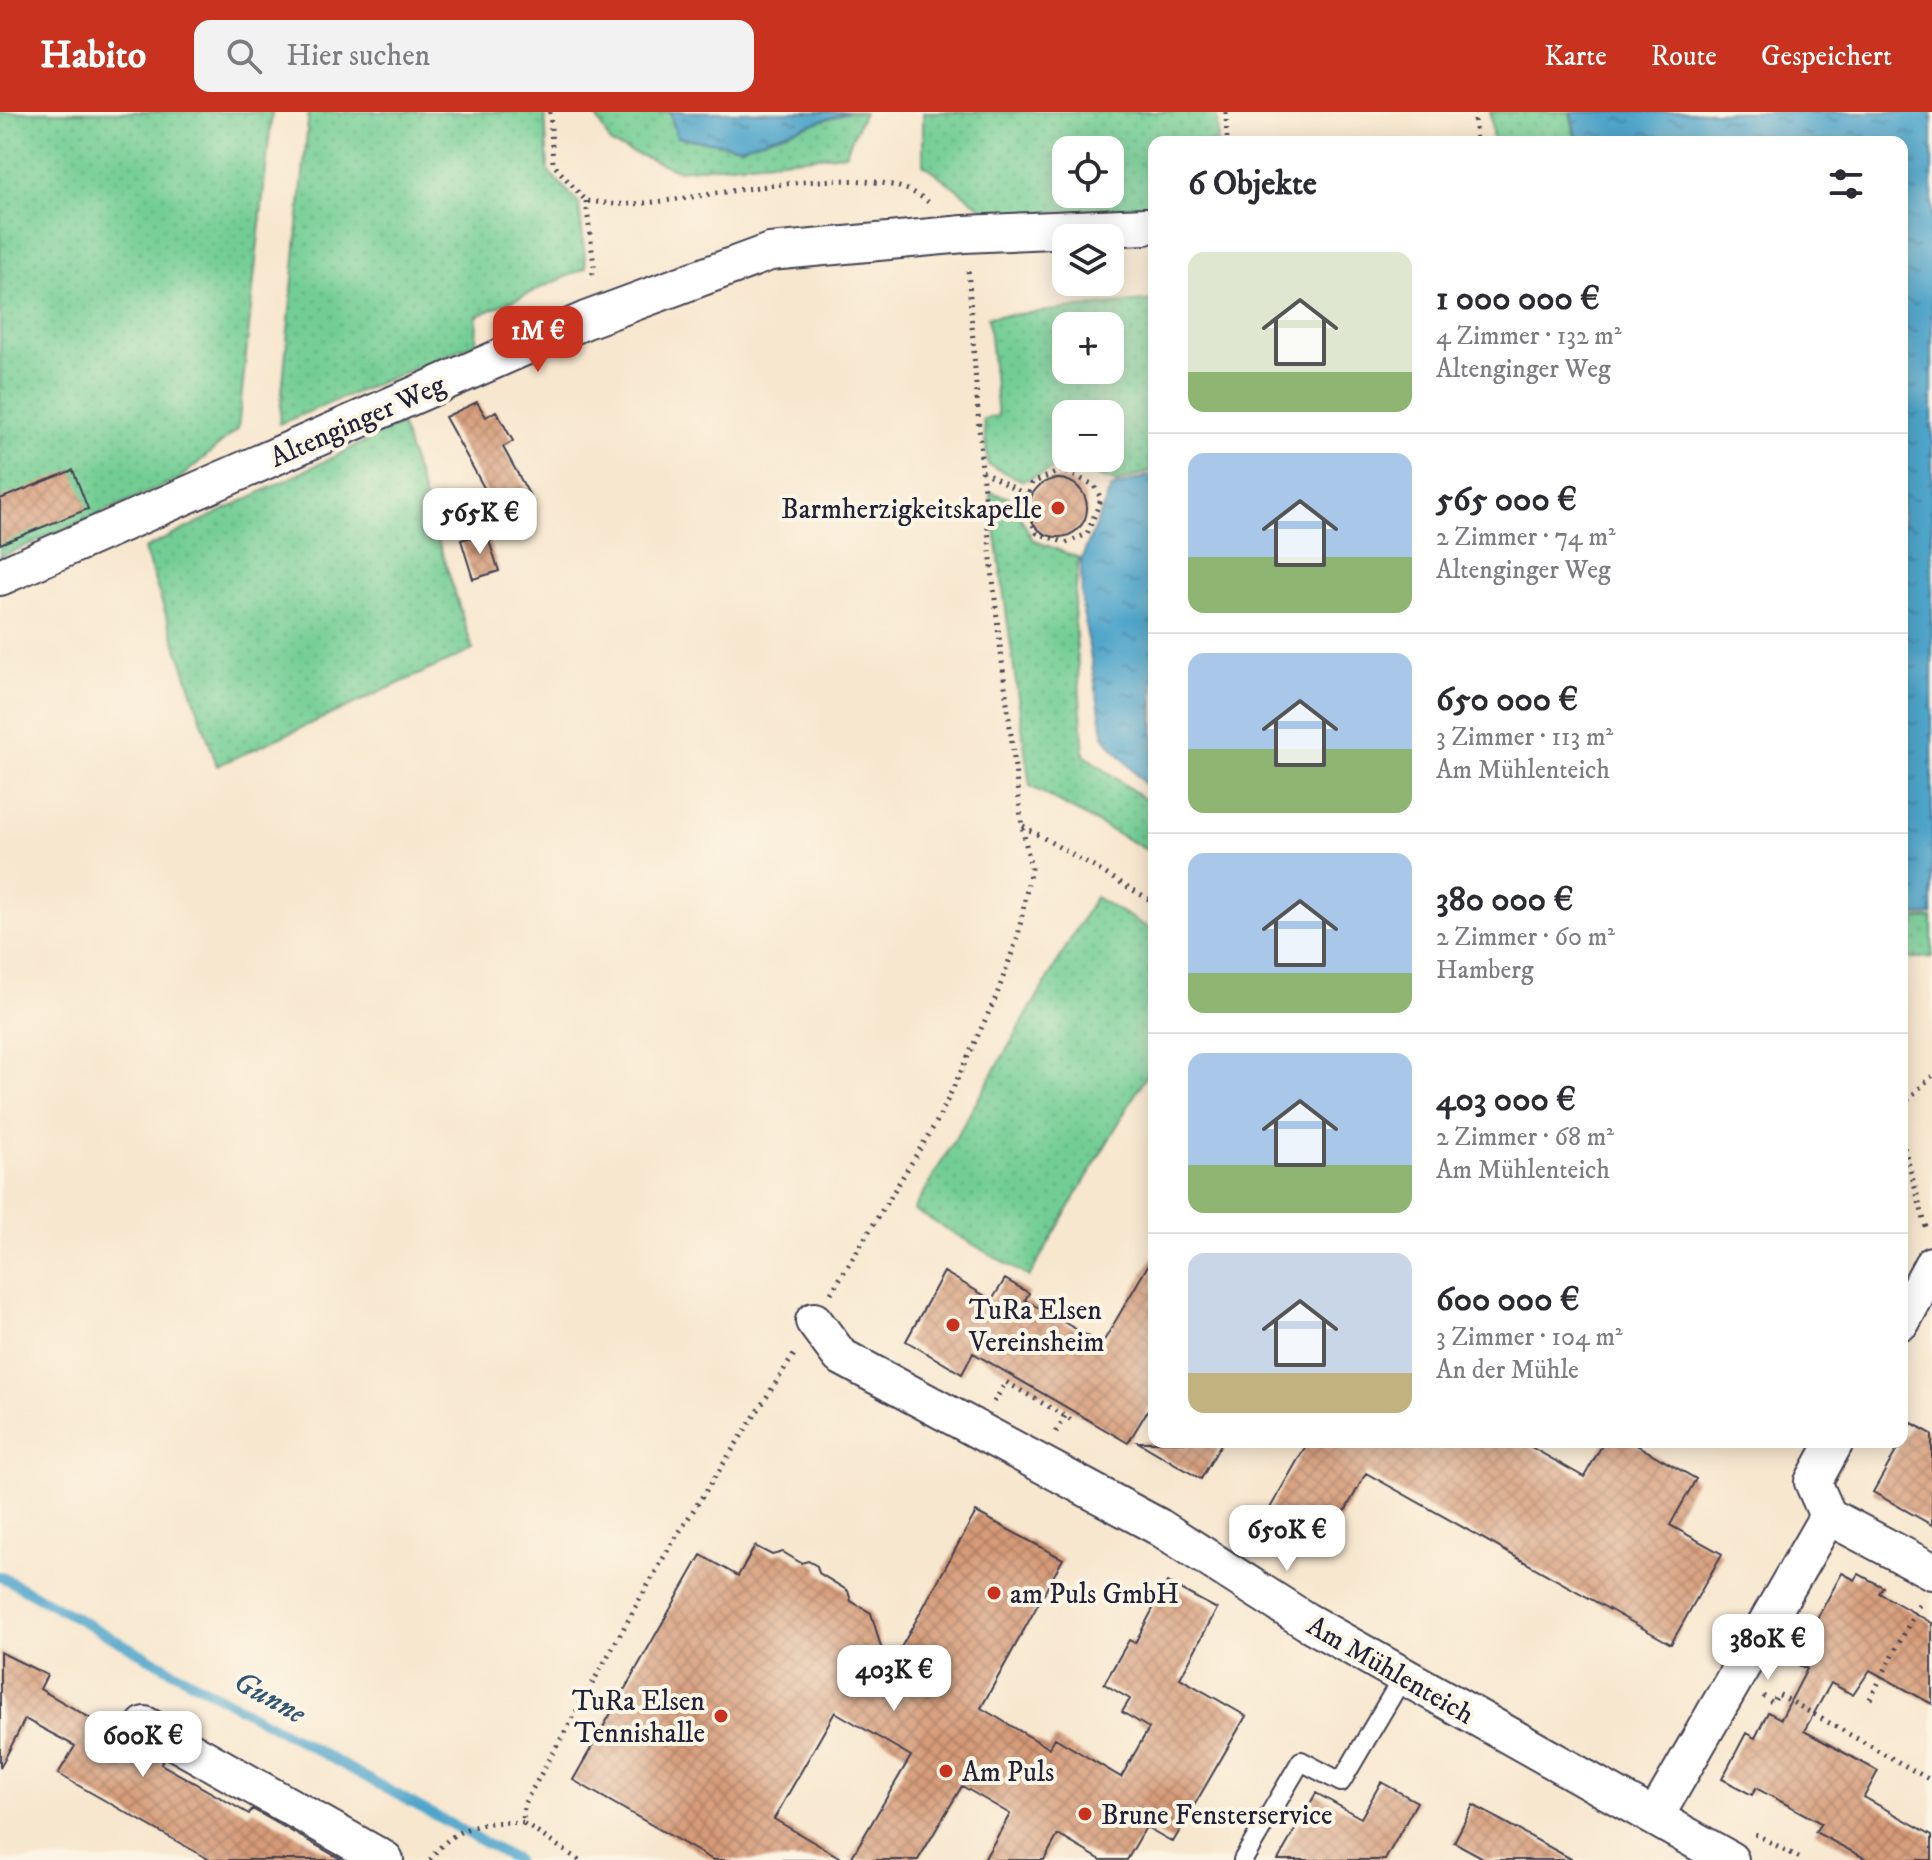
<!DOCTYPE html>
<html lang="de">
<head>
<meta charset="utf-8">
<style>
	body { margin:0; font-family:"IM FELL DW Pica",serif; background:#f2f2f3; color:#2b2b33; height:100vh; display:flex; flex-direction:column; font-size:30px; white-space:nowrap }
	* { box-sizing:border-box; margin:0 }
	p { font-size:26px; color:#7c7c81 }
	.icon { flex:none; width:44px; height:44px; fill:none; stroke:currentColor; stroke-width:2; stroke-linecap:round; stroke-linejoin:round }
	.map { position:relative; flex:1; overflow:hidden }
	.details { position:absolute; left:1148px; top:24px; width:760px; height:1312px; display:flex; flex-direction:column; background:#fff; border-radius:16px; box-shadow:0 4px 20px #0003 }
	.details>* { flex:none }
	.buttons { position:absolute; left:1052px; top:24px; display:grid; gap:16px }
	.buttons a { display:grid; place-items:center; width:72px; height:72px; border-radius:16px; background:#fff; box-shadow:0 4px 20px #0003; font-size:40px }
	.price { position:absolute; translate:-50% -68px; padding:0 18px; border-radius:16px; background:#fff; color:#222; font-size:26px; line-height:52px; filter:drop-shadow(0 2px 4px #0008) }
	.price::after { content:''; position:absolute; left:50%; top:48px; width:24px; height:18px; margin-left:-12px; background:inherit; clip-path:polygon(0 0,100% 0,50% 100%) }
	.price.current { background:#c8321e; color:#fff }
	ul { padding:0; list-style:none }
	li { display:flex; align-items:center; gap:24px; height:200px; padding:0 40px }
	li+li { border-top:2px solid #e1e1e2 }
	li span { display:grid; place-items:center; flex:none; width:224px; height:160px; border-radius:16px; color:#555 }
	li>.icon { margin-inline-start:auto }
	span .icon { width:96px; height:96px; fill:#fffc; stroke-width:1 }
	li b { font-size:34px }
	h2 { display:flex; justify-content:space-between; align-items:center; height:96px; padding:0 40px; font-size:34px }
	header { display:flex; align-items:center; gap:48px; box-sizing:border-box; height:112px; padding:0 40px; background:#c8321e; color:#fff }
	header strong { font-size:38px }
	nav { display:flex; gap:44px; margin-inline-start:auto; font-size:28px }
	.search { width:560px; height:72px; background:#f2f2f3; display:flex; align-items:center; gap:20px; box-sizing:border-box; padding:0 28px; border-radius:16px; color:#7c7c81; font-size:30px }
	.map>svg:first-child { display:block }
	.grass { fill:url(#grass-dots); stroke:#4a7868; stroke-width:2; fill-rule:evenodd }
	.water { fill:url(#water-ripples); stroke:#386483; stroke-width:2 }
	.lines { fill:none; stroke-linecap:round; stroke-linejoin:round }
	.stream { stroke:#4fa5cb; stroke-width:10 }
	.building { fill:url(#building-cross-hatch) }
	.service-casing { stroke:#424051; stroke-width:22 }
	.minor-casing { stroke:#424051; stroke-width:40 }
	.path { stroke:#424051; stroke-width:5; stroke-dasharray:2 6; stroke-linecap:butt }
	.service { stroke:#fff; stroke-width:18 }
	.minor { stroke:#fff; stroke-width:36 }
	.poi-dot { fill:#c8321e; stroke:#fcf5e5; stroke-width:3 }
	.labels { text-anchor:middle; stroke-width:8; stroke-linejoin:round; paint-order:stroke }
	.street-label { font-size:28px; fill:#22223b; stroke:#fcf5e5 }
	.poi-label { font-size:28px; fill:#22223b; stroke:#fcf5e5; text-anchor:start }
	.water-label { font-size:30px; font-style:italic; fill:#345675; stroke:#fcf5e5 }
</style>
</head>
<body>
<header>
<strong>Habito</strong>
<div class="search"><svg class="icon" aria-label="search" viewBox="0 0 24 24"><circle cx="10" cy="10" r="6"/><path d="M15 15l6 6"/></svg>Hier suchen</div>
<nav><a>Karte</a><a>Route</a><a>Gespeichert</a></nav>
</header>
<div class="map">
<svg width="1932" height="1748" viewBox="0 0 1932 1748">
	<defs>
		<pattern id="grass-dots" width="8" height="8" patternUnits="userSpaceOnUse" patternTransform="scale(2)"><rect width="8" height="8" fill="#72cd94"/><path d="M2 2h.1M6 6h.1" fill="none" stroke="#62b080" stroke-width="1.8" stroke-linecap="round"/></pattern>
		<pattern id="water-ripples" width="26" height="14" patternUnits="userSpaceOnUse" patternTransform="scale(2)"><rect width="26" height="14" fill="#4fa5cb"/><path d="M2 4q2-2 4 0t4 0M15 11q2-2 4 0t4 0" fill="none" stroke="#4186a6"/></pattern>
		<pattern id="building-cross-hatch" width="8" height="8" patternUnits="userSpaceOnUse" patternTransform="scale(2)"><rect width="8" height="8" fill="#d79b78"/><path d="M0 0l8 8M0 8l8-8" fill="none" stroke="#ae7e64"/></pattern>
	</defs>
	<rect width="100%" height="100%" fill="#fcf5e5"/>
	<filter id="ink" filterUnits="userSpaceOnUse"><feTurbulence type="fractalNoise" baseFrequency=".0125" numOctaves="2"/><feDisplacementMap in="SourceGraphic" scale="16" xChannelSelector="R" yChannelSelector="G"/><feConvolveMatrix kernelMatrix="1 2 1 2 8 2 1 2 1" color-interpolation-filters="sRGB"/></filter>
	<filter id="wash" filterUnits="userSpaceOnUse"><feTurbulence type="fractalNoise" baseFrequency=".006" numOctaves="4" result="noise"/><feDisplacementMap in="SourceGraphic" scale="32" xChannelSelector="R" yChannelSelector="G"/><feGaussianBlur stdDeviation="1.8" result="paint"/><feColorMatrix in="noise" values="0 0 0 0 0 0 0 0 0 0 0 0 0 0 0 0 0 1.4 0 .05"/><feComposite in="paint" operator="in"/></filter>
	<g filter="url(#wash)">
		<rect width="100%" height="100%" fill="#f8e7cf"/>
		<!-- grass -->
		<path class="grass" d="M 0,0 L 272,0 L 238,317 L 179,367 L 0,445 Z
			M 309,0 L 545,0 L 548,59 L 579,91 L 586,156 L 477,204 L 476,231 L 279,312 Z
			M 594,0 L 670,0 L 677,25 L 741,35 L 848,0 L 864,0 L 845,42 L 677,58 L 611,32 Z
			M 923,0 L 1217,0 L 1218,30 L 1154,30 L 1154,94 L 992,103 L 923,52 ZM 1066,38 L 1110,38 L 1110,82 L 1066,82 Z
			M 1490,0 L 1570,0 L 1576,30 L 1493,30 Z
			M 1153,188 L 1151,359 L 1117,371 L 1065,353 L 1023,369 L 988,353 L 983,307 L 998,304 L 988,205 ZM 1066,214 L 1110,214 L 1110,258 L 1066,258 ZM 1066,302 L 1110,302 L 1110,346 L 1066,346 Z
			M 401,312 L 473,538 L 217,654 L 144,437 Z
			M 990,380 L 1010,386 L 1033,428 L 1079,446 L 1074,496 L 1084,643 L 1154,694 L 1154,742 L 1030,674 Z
			M 1095,785 L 1154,819 L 1154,950 L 1029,1165 L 914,1098 Z
			M 1932,806 L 1932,845 L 1902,847 L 1902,808 Z"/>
		<!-- water -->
		<path class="water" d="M 670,0 L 848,0 L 741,35 L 677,25 Z
			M 1571,0 L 1932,0 L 1932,803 L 1902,805 L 1902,30 L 1577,30 Z
			M 1154,362 L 1154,683 L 1104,625 L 1082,493 L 1081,448 L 1111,376 Z"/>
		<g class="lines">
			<!-- stream -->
			<path class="stream" d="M 0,1464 L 516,1748"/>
		</g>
		<g id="blocks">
			<!-- building -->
			<path class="building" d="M 477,290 L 486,305 L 496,299 L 513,329 L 503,335 L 530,384 L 498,401 L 445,305 Z
				M 73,358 L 88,397 L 0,432 L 0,387 Z
				M1029 396a29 29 0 1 1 58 0a29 29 0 1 1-58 0Z
				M 486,420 L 499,459 L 473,467 L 461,428 Z
				M 1154,1143 L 1154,1288 L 1128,1331 L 973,1241 L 962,1262 L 906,1229 L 944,1160 L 992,1188 L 1005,1167 L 1029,1181 L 1025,1188 L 1102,1232 Z
				M 1912,1311 L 1932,1322 L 1932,1413 L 1873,1380 Z
				M 1138,1330 L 1222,1330 L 1201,1367 Z
				M 1308,1330 L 1522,1330 L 1584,1365 L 1604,1330 L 1631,1330 L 1696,1367 L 1670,1413 L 1722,1442 L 1671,1532 L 1366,1361 L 1328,1430 L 1314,1423 L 1311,1428 L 1266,1403 Z
				M 976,1400 L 1063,1447 L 981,1596 L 1049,1636 L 1055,1626 L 1121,1665 L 1149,1616 L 1122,1600 L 1130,1587 L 1104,1572 L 1129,1528 L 1135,1531 L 1167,1470 L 1217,1497 L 1180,1566 L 1246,1604 L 1173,1730 L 1146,1715 L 1127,1748 L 1101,1748 L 1058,1723 L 1044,1748 L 984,1748 L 1010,1702 L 962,1674 L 918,1748 L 850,1748 L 911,1644 L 835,1600 L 774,1707 L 844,1748 L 713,1748 L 573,1668 L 701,1443 L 738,1464 L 755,1434 L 772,1443 L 783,1440 L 801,1451 L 808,1449 L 817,1454 L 819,1461 L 848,1479 L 851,1489 L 871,1501 L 888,1559 Z
				M 1842,1461 L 1855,1468 L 1859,1462 L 1883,1475 L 1879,1481 L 1932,1511 L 1932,1592 L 1870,1558 L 1853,1583 L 1831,1571 L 1804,1619 L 1878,1659 L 1864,1685 L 1932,1723 L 1932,1748 L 1868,1748 L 1815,1720 L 1821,1711 L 1756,1676 L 1752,1683 L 1722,1667 L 1746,1621 L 1755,1626 L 1768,1600 L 1781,1607 L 1807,1557 L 1793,1550 Z
				M 0,1540 L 47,1563 L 40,1577 L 163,1648 L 161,1652 L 249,1702 L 252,1697 L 342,1748 L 210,1748 L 58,1662 L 75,1634 L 25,1607 L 0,1656 Z
				M 1381,1670 L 1417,1690 L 1385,1748 L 1278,1748 L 1316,1681 L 1361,1706 Z
				M 1473,1693 L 1573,1748 L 1487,1748 L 1454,1730 Z"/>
		</g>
	</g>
	<g filter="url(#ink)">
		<use href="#blocks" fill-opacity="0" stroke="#424051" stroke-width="2"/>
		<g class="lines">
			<defs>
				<path id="service" d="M 1243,1748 L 1301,1649 L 1341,1670 L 1404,1563"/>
				<path id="minor" d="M 0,465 L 586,208 L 770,140 L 964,122 L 1145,114
					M 814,1209 L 840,1244 L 1159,1415 L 1306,1509 L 1730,1748
					M 1902,1209 L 1932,1153
					M 1835,1330 L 1813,1370 L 1828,1404 L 1932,1459
					M 145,1613 L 385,1748
					M 1655,1705 L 1828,1404"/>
			</defs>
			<!-- service casing -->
			<use href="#service" class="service-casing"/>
			<!-- minor casing -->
			<use href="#minor" class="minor-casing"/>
			<!-- path -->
			<path class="path" d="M 550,0 L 553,52 L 586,89 C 600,90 615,93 629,92 C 702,90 872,41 928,90
				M 1226,0 L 1227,30
				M 1474,0 L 1476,30
				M 586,89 L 594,154 L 592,168
				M 982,359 L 1028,384 L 1032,371 L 1062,358 L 1094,373 L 1101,387 L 1087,422 L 1066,431 L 1037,421 L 1024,395 L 1028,384
				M 1023,714 L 1154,790
				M 1902,993 L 1932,964
				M 1902,1028 L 1927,1119
				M 831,1181 L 939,1006 L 996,885 L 1018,824 L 1031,756 L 1022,714 L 998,516 L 982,359 L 968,156
				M 994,1290 L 1006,1270 L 1075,1310
				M 1056,1320 L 1065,1304
				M 1763,1584 L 1773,1591 L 1778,1582 L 1932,1669
				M 1870,1587 L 1920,1491
				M 1755,1722 L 1804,1748
				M 430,1748 C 453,1714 484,1708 523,1711
				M 579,1748 L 523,1711 L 524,1692 L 669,1436 L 795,1241"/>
			<!-- service -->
			<use href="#service" class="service"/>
			<!-- minor -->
			<use href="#minor" class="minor"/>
		</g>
	</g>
	<!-- markers -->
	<g class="poi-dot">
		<circle cx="1058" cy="396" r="8"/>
		<circle cx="953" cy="1213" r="8"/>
		<circle cx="994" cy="1481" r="8"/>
		<circle cx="721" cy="1604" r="8"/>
		<circle cx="946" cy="1659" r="8"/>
		<circle cx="1085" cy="1702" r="8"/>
	</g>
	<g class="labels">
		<!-- street labels -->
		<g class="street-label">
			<text transform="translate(357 308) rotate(-24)" y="10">Altenginger Weg</text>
			<text transform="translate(1391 1557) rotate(30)" y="10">Am Mühlenteich</text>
		</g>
		<!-- poi labels -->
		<g class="poi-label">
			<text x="1042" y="406" text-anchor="end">Barmherzigkeitskapelle</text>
			<text x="969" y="1207">TuRa Elsen<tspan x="969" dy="32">Vereinsheim</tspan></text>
			<text x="1010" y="1491">am Puls GmbH</text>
			<text x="705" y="1598" text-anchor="end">TuRa Elsen<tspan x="705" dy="32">Tennishalle</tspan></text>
			<text x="962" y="1669">Am Puls</text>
			<text x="1101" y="1712">Brune Fensterservice</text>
		</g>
		<!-- water labels -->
		<g class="water-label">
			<text transform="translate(270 1585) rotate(29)" y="10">Gunne</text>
		</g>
	</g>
</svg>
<div class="buttons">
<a><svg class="icon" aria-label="locate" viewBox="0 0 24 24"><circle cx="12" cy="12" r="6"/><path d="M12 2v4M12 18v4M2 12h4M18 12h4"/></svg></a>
<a><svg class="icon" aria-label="layers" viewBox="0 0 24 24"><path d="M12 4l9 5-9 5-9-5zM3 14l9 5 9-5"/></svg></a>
<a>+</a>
<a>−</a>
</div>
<b class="price current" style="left:538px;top:262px">1M €</b>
<b class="price" style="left:480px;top:444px">565K €</b>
<b class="price" style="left:1287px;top:1461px">650K €</b>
<b class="price" style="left:1768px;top:1570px">380K €</b>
<b class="price" style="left:894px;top:1601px">403K €</b>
<b class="price" style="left:143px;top:1667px">600K €</b>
<section class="details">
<h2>6 Objekte<svg class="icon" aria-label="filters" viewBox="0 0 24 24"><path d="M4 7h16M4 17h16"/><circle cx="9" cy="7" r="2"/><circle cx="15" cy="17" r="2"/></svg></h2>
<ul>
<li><span style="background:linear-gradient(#dfe7d0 75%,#8fb573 0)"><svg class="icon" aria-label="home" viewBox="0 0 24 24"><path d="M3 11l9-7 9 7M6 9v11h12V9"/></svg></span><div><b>1 000 000 €</b><p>4 Zimmer · 132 m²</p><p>Altenginger Weg</p></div></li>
<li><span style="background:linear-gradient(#a9c7e8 65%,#8fb573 0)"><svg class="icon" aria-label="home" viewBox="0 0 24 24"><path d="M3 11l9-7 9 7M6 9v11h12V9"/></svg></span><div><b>565 000 €</b><p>2 Zimmer · 74 m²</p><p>Altenginger Weg</p></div></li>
<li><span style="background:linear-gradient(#a9c7e8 60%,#8fb573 0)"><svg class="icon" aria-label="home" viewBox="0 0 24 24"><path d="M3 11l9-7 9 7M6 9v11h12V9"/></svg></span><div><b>650 000 €</b><p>3 Zimmer · 113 m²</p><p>Am Mühlenteich</p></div></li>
<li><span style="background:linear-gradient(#a9c7e8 75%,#8fb573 0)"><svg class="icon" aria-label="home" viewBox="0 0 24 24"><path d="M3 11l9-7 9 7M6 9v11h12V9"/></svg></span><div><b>380 000 €</b><p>2 Zimmer · 60 m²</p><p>Hamberg</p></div></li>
<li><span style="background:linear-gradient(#a9c7e8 70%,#8fb573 0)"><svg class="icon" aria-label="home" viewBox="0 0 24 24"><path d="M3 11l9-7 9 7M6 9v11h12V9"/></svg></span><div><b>403 000 €</b><p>2 Zimmer · 68 m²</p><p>Am Mühlenteich</p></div></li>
<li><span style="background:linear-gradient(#c9d6e8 75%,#c2b280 0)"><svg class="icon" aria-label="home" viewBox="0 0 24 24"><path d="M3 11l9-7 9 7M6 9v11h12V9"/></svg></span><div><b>600 000 €</b><p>3 Zimmer · 104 m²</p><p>An der Mühle</p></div></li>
</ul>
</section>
</div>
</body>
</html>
